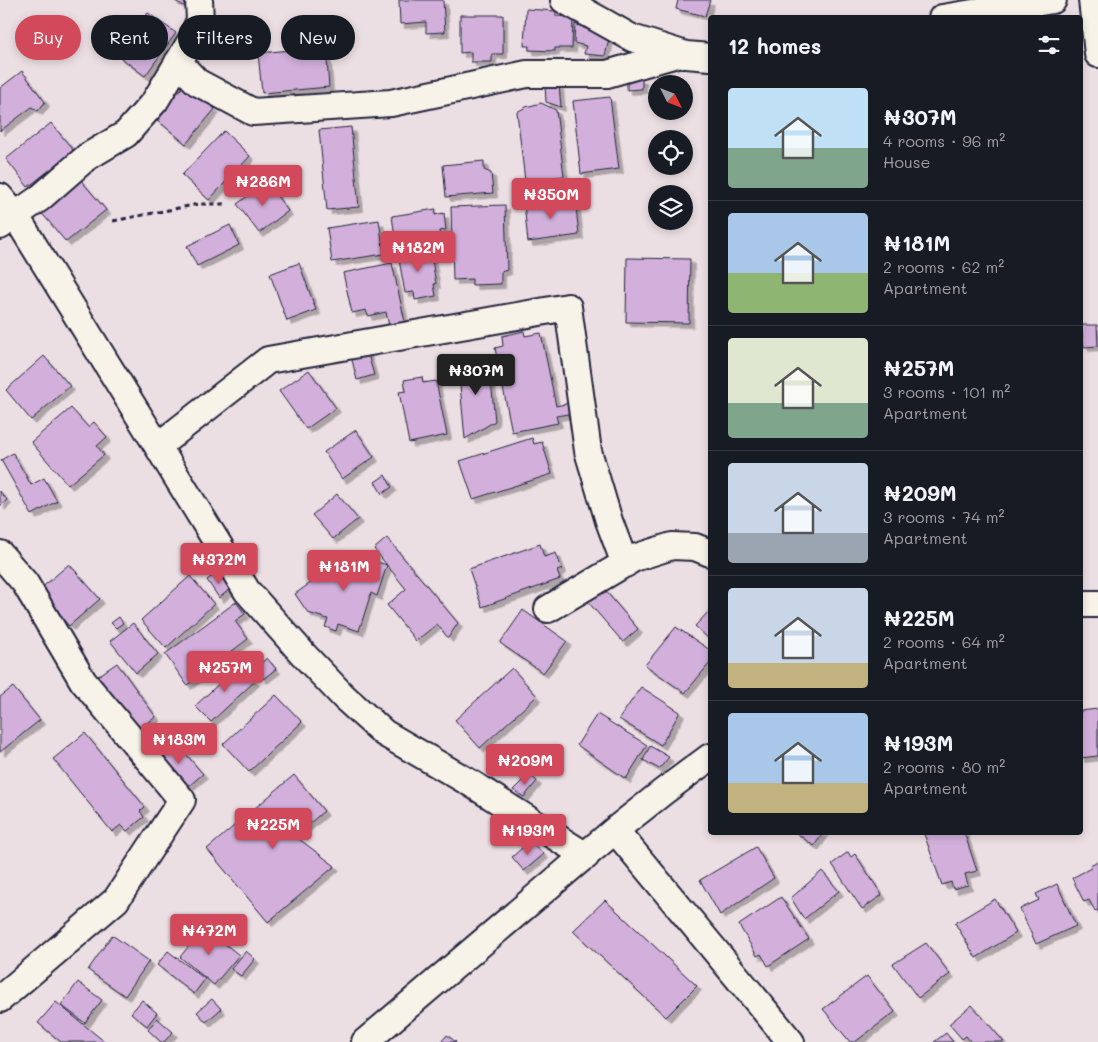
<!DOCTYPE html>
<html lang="en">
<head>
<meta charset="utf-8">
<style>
	body { margin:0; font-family:Mali,sans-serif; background:#20242c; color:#f1f3f6; height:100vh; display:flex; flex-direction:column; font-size:19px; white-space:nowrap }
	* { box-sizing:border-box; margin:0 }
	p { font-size:16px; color:#9ea1a6 }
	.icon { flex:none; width:28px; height:28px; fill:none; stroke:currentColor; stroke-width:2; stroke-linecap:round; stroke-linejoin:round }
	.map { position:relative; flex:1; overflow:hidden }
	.sheet { position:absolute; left:708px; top:15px; width:375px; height:820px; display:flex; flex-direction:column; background:#171b24; border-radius:5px; box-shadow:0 2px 8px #0003 }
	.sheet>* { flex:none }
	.hud { position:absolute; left:15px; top:15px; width:475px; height:45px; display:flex; gap:10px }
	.needle { width:32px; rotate:132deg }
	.controls { position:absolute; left:648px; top:75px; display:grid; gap:10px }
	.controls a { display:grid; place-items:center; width:45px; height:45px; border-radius:50%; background:#171b24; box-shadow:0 2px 8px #0003; font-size:25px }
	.price { position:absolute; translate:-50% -42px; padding:0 11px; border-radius:5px; background:#d1495b; color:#fff; font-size:16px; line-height:32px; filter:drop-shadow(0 1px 2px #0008) }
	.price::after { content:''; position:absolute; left:50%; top:30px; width:15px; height:11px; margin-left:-8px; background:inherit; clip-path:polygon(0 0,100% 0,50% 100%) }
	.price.on { background:#222; color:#fff }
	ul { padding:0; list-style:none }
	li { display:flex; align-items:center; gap:15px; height:125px; padding:0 20px }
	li+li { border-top:1px solid #363941 }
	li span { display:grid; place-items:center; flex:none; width:140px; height:100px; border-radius:5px; color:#555 }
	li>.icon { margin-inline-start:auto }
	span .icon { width:60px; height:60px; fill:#fffc; stroke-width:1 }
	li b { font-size:21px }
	h2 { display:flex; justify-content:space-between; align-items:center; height:60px; padding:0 20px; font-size:21px }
	.tag { padding:0 18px; border-radius:22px; background:#171b24; box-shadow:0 2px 8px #0003; font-size:18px; line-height:45px }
	.tag.on { background:#d1495b; color:#fff }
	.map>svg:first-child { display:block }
	.building { fill:#d2b0db; stroke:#22223b; filter:url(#shadow) }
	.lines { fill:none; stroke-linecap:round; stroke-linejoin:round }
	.minor-casing { stroke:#22223b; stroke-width:30 }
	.path { stroke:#22223b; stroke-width:3; stroke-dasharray:5 4; stroke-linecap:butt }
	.minor { stroke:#f7f3e8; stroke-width:26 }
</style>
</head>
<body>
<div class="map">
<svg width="1098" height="1042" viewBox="0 0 1098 1042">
	<defs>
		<filter id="shadow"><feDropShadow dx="4.5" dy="4.5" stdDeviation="0" flood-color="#0004"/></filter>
	</defs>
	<rect width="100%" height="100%" fill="#ecdfe4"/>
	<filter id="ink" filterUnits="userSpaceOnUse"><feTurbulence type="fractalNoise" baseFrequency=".02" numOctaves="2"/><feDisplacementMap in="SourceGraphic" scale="10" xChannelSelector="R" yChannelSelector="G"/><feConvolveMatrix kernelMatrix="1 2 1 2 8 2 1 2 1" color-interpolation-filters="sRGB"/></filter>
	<g filter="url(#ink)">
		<!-- building -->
		<path class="building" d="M 173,0 L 188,0 L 184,6 Z
			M 399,0 L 443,0 L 445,32 L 426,33 L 426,22 L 400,24 Z
			M 678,0 L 710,0 L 705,16 L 676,9 Z
			M 526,9 L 556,11 L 556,16 L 573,17 L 572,48 L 555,48 L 555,51 L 529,50 L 529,46 L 524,46 Z
			M 148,13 L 176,33 L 145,76 L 117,55 Z
			M 460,15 L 503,15 L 503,54 L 492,54 L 492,62 L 471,62 L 471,52 L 460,53 Z
			M 575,24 L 609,39 L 605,56 L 584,54 L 586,46 L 574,43 Z
			M 326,47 L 329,87 L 262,93 L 258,53 Z
			M 22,71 L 45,102 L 38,111 L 32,107 L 0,131 L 0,88 Z
			M 642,78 L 642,89 L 627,90 L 627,79 Z
			M 185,84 L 215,109 L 186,144 L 156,119 Z
			M 559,85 L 561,107 L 546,102 L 545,86 Z
			M 610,97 L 619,169 L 581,174 L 573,101 Z
			M 541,103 L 556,110 L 564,176 L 525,181 L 517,112 L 526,107 Z
			M 51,123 L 74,151 L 28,187 L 6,159 Z
			M 351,127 L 359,207 L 327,210 L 319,130 Z
			M 224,131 L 250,156 L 209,200 L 182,175 Z
			M 484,161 L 484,170 L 491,173 L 493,193 L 446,197 L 443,165 Z
			M 80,179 L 106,210 L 66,242 L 40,211 Z
			M 267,182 L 288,211 L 259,233 L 237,204 Z
			M 575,198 L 579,235 L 528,242 L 524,204 Z
			M 505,205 L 507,270 L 501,272 L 501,284 L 472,285 L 472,279 L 453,280 L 451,207 Z
			M 436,209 L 435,215 L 444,213 L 446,230 L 439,231 L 441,244 L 397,251 L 392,216 Z
			M 379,220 L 384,254 L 332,262 L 327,228 Z
			M 230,225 L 239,245 L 197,266 L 187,246 Z
			M 430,248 L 436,284 L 434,284 L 436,296 L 415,300 L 414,292 L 405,293 L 398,254 Z
			M 627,258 L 690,259 L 689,323 L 626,322 Z
			M 299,263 L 316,310 L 287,321 L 270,274 Z
			M 392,263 L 405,322 L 389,326 L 386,312 L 368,316 L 366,310 L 352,313 L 343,273 Z
			M 1081,325 L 1097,325 L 1098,346 L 1084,347 Z
			M 524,331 L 525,336 L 541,333 L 556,406 L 570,403 L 574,421 L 570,422 L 568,414 L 556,416 L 558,423 L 512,432 L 495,348 L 503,346 L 502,336 Z
			M 367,351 L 374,375 L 357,380 L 351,356 Z
			M 44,356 L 70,386 L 31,420 L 6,390 Z
			M 489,360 L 495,421 L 465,439 L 458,363 Z
			M 309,370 L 336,408 L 306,429 L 279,391 Z
			M 422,377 L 423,383 L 436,381 L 447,435 L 409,443 L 399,392 L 406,391 L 404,380 Z
			M 71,408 L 88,427 L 94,422 L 107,437 L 97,446 L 104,455 L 68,485 L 31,442 Z
			M 356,430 L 374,457 L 342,479 L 324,452 Z
			M 532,438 L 534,444 L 542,442 L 552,474 L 473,499 L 460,461 Z
			M 13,453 L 31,485 L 44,478 L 57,501 L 32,515 L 1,460 Z
			M 385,475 L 392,487 L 382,494 L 375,482 Z
			M 0,491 L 7,500 L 0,506 Z
			M 337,494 L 358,519 L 333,539 L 312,515 Z
			M 387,538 L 458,623 L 448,638 L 437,624 L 416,641 L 387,605 L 406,589 L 374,549 Z
			M 540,544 L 544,557 L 556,553 L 562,569 L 557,571 L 560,579 L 482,607 L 469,569 Z
			M 351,554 L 387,565 L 377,596 L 371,593 L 359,631 L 338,624 L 336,631 L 325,627 L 328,619 L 308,613 L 295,594 Z
			M 69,564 L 100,599 L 69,626 L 38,591 Z
			M 218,572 L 230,589 L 219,598 L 207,580 Z
			M 190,576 L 214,604 L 166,648 L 141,620 Z
			M 604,589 L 638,629 L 623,642 L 588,602 Z
			M 236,602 L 245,614 L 235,621 L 248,639 L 187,685 L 165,654 Z
			M 523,610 L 567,641 L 543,673 L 500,643 Z
			M 710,610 L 710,640 L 695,626 Z
			M 119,617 L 123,623 L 116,628 L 111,623 Z
			M 133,623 L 158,654 L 136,673 L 110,641 Z
			M 676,627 L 710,650 L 710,663 L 685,693 L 645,665 Z
			M 267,658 L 276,669 L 263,679 L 255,668 Z
			M 117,663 L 156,717 L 137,730 L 98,676 Z
			M 240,664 L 255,681 L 211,722 L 195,706 Z
			M 512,668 L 537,696 L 480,748 L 455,720 Z
			M 13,687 L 40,720 L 0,752 L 0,697 Z
			M 641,687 L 680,712 L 661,745 L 619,719 Z
			M 276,695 L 302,722 L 249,772 L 223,744 Z
			M 1098,709 L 1098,756 L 1080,758 L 1080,711 Z
			M 597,714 L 647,745 L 626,779 L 577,745 Z
			M 85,733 L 145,807 L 140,811 L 144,817 L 127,831 L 121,825 L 112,832 L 53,759 Z
			M 173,739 L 203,774 L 184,790 L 154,755 Z
			M 650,746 L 669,757 L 659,769 L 643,760 Z
			M 529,774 L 537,781 L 524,797 L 513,790 Z
			M 294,775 L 324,811 L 295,836 L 335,866 L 268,922 L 207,849 Z
			M 795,832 L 824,832 L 814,846 Z
			M 928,832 L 964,832 L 977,871 L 965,874 L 968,885 L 953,889 L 951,882 L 942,885 L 924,834 Z
			M 530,841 L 544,854 L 524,871 L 512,857 Z
			M 756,847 L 774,878 L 720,915 L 700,880 Z
			M 848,852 L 851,857 L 855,854 L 882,895 L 862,909 L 832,864 Z
			M 1098,861 L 1098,910 L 1095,911 L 1089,900 L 1084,902 L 1072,878 L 1091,868 L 1090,865 Z
			M 822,871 L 839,891 L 804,919 L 791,898 Z
			M 1057,884 L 1076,926 L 1036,944 L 1020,909 L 1039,900 L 1036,894 Z
			M 781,897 L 809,939 L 768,966 L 761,954 L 757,956 L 739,925 Z
			M 995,899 L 1016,933 L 976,958 L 955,923 Z
			M 605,900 L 697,986 L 666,1017 L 573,931 Z
			M 204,927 L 239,955 L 214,985 L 180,957 Z
			M 112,935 L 149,961 L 125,996 L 88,970 Z
			M 926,943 L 950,974 L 918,998 L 893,964 Z
			M 168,951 L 205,979 L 194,994 L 157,965 Z
			M 246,951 L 255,959 L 241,976 L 231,969 Z
			M 867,976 L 895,1012 L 855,1042 L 850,1042 L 823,1009 Z
			M 78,982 L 102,1000 L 85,1023 L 61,1005 Z
			M 212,999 L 221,1009 L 206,1022 L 197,1012 Z
			M 142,1000 L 157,1013 L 147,1026 L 131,1013 Z
			M 56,1002 L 105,1042 L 61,1042 L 38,1023 Z
			M 972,1005 L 1004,1042 L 971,1042 L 966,1036 L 962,1039 L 949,1024 Z
			M 157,1018 L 173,1032 L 164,1042 L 161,1042 L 148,1030 Z
			M 946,1033 L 953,1042 L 934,1042 Z
			M 447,1035 L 456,1042 L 441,1042 Z"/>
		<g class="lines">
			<defs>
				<path id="minor" d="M 564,0 L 632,38 L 686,55 L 710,57
					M 1092,0 L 1098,54
					M 942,18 L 1053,0
					M 178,62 L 197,82 L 253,112 L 391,103 L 527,74 L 607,74 L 680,53
					M 0,197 L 15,215 L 247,591 L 303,654 L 344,697 L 384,733 L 472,784 L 586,856
					M 0,226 L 40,198 L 87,157 L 126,134 L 155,101 L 191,41 L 200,20 L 199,0
					M 158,446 L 268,360 L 568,307 L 588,451 L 609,521 L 625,564
					M 0,554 L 25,583 L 83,681 L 182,800 L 116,900 L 0,999
					M 1080,604 L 1098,604
					M 548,609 L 634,558 L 672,546 L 695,547 L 710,553
					M 615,830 L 791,1042
					M 365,1042 L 615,830 L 663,792 L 710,757"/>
			</defs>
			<!-- minor casing -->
			<use href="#minor" class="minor-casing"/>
			<!-- path -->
			<path class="path" d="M 113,221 L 199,204 L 227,204"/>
			<!-- minor -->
			<use href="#minor" class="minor"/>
		</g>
	</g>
</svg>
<div class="controls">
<a><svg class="needle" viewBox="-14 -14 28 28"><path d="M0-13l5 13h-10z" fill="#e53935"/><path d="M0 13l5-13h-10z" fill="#9ea1a6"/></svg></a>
<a><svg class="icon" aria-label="locate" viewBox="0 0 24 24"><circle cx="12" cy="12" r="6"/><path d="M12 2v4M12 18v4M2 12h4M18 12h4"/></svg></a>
<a><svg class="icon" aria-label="layers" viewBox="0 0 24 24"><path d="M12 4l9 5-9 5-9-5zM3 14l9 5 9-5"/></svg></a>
</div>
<b class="price" style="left:263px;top:207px">₦286M</b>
<b class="price" style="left:551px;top:220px">₦350M</b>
<b class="price" style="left:418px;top:273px">₦182M</b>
<b class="price on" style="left:476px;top:396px">₦307M</b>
<b class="price" style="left:219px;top:585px">₦372M</b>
<b class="price" style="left:344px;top:592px">₦181M</b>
<b class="price" style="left:225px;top:693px">₦257M</b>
<b class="price" style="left:179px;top:765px">₦183M</b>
<b class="price" style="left:525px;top:786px">₦209M</b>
<b class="price" style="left:273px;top:850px">₦225M</b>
<b class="price" style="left:528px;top:856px">₦193M</b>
<b class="price" style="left:209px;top:956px">₦472M</b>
<div class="hud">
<a class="tag on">Buy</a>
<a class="tag">Rent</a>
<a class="tag">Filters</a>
<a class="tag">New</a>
</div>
<section class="sheet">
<h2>12 homes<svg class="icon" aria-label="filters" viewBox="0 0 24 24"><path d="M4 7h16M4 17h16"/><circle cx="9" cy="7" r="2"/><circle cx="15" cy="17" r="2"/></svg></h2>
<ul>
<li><span style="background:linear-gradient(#bfe0f5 60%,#7fa58c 0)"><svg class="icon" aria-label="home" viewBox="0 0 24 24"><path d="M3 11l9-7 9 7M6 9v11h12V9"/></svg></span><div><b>₦307M</b><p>4 rooms · 96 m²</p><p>House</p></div></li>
<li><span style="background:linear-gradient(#a9c7e8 60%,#8fb573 0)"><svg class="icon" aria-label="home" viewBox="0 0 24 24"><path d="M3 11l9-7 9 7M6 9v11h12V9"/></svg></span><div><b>₦181M</b><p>2 rooms · 62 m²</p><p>Apartment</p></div></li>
<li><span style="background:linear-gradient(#dfe7d0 65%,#7fa58c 0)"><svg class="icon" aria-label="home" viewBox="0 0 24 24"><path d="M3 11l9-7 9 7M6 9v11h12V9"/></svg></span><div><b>₦257M</b><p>3 rooms · 101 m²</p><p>Apartment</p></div></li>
<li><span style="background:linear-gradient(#c9d6e8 70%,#9aa5b1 0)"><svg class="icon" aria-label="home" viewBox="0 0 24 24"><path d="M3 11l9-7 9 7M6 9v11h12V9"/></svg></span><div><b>₦209M</b><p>3 rooms · 74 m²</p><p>Apartment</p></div></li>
<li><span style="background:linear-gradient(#c9d6e8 75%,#c2b280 0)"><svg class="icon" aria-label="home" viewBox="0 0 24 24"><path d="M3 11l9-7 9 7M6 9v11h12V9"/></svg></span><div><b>₦225M</b><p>2 rooms · 64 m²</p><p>Apartment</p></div></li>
<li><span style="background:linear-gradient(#a9c7e8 70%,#c2b280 0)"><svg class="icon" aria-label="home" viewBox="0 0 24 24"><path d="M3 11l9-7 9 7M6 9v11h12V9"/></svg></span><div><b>₦193M</b><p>2 rooms · 80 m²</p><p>Apartment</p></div></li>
</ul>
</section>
</div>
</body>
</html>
